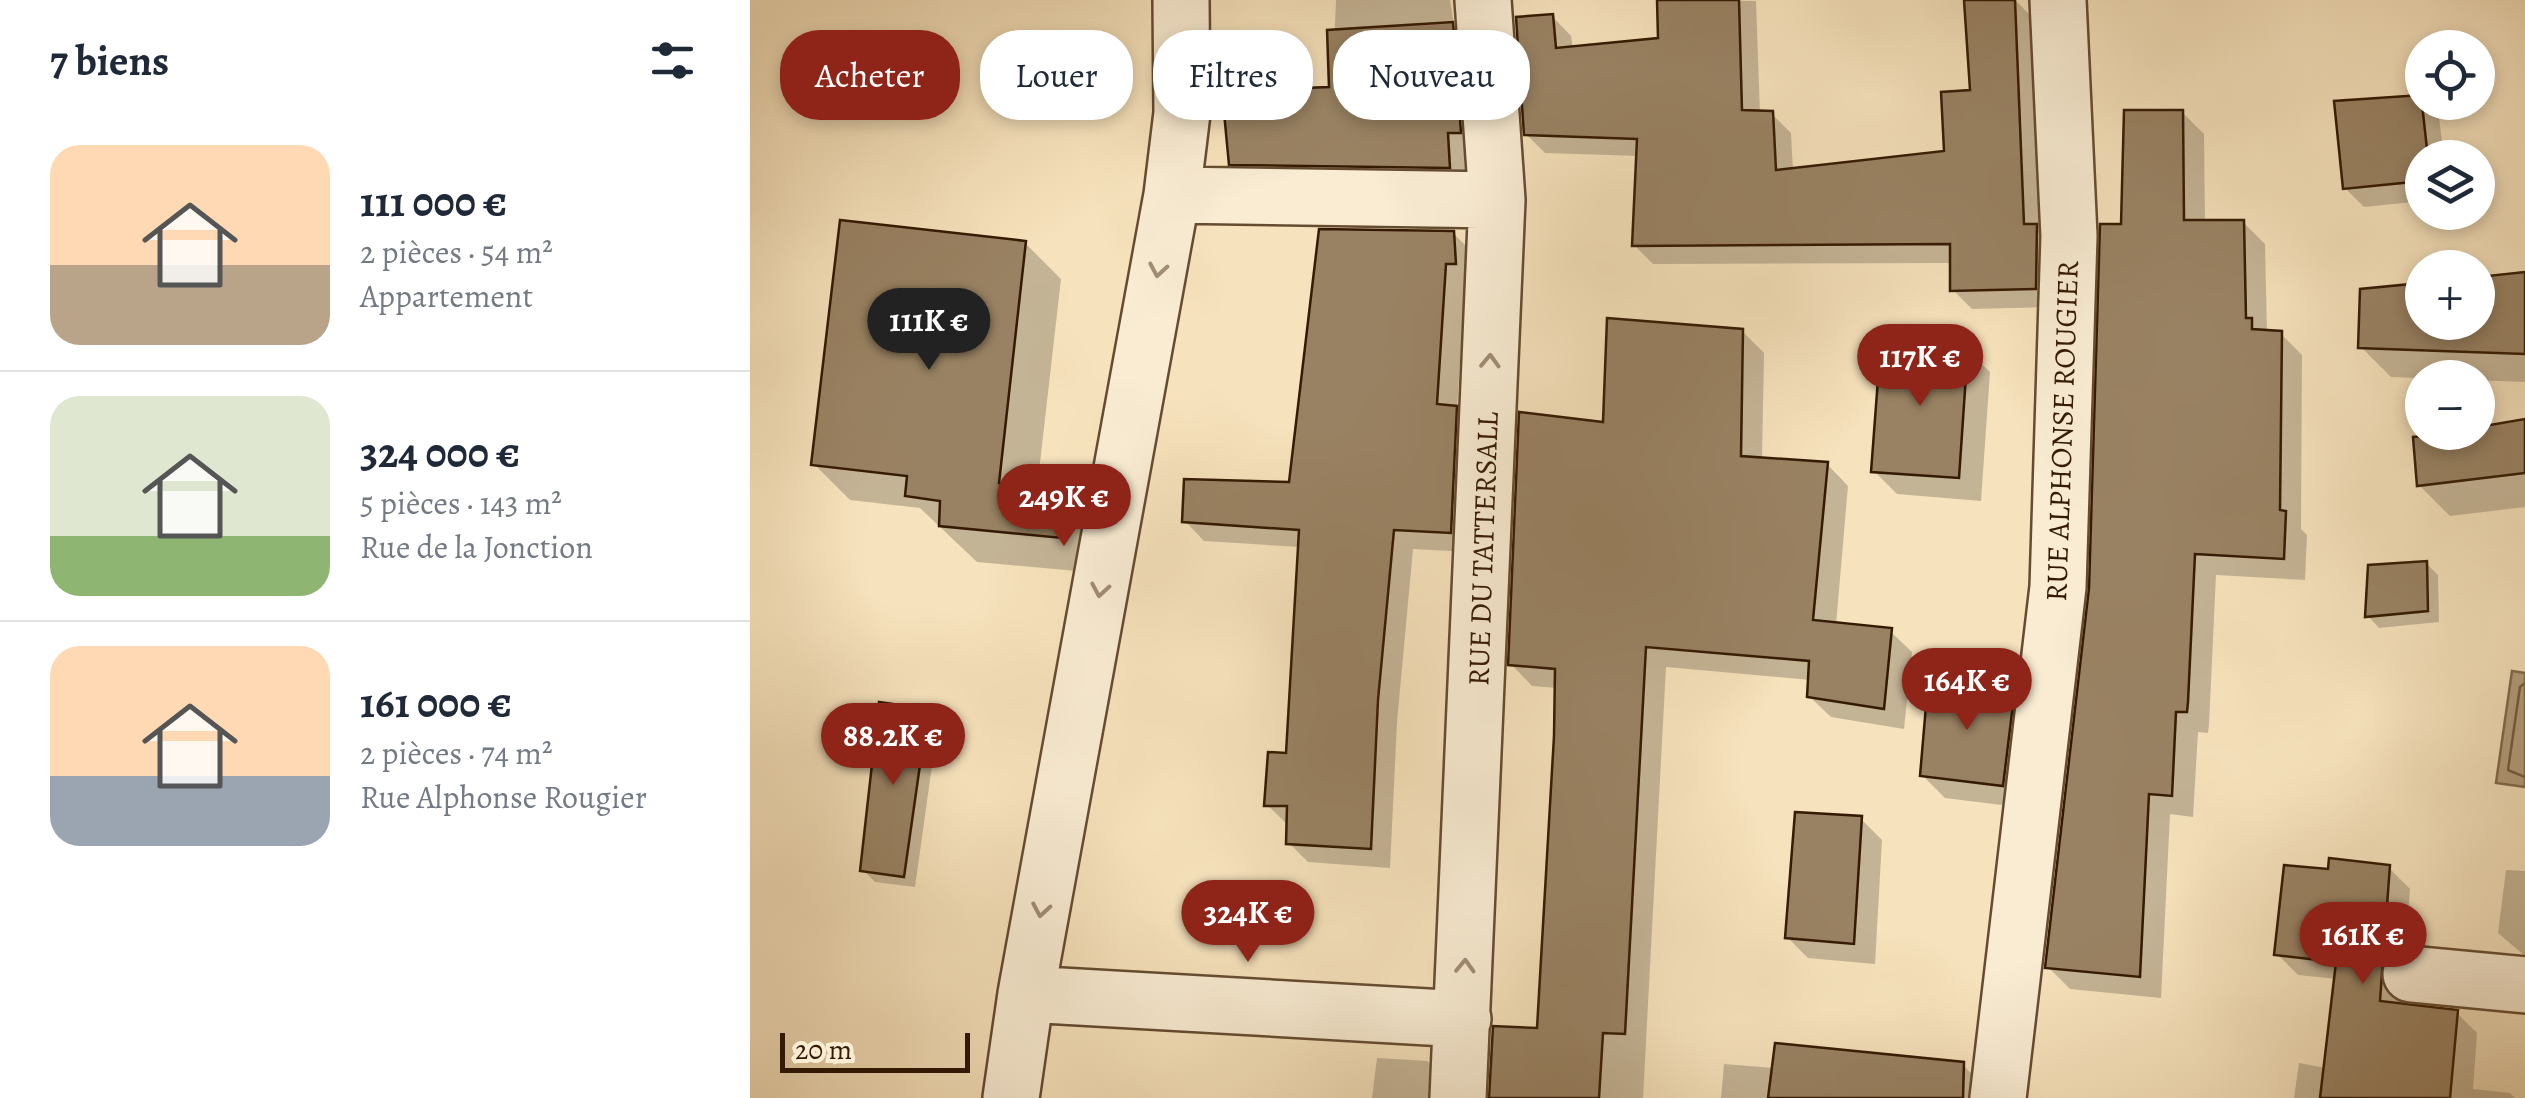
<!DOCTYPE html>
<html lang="fr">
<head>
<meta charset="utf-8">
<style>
	body { margin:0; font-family:Alegreya,serif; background:#f6f6f7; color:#1f2937; height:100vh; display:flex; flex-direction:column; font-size:38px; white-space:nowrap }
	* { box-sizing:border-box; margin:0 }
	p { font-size:32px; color:#747a83 }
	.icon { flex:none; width:55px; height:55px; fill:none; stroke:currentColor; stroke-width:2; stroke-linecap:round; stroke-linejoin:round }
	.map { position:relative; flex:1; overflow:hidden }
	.sheet { display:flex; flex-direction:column; background:#fff; width:750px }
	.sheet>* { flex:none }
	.guide { position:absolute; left:30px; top:30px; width:950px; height:90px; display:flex; gap:20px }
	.fabs { position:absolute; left:1655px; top:30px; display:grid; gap:20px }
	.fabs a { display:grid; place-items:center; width:90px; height:90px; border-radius:50%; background:#fff; box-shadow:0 5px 15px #0003; font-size:50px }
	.scale { position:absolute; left:30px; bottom:25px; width:190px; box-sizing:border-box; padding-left:10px; border:5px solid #351a03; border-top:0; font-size:28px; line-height:35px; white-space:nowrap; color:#351a03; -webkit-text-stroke:8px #f9ecd3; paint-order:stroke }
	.price { position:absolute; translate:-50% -85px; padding:0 22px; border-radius:35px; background:#8f2418; color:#fff; font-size:32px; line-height:65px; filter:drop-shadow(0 2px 5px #0008) }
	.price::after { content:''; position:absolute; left:50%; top:60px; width:30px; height:22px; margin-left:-15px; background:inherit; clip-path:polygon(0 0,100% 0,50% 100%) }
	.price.current { background:#222; color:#fff }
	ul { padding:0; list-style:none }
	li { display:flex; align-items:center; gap:30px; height:250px; padding:0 50px }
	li+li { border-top:2px solid #e0e1e3 }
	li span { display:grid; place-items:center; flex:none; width:280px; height:200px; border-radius:30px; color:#555 }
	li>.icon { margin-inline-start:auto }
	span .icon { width:120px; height:120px; fill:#fffc; stroke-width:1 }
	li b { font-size:42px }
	h2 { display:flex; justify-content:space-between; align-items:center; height:120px; padding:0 50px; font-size:42px }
	.tag { padding:0 35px; border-radius:40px; background:#fff; box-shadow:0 5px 15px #0003; font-size:35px; line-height:90px }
	.tag.current { background:#8f2418; color:#fff }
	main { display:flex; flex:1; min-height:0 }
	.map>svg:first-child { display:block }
	.water { fill:#b49e7d; stroke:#81694c; stroke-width:2.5 }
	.shadow { fill:#0003 }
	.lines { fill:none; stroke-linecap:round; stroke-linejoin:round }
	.shore { stroke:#745c40; stroke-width:2.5 }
	.building { fill:#998263; stroke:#351a03; stroke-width:2.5 }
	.minor-casing { stroke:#654c31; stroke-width:60 }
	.minor { stroke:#f9ecd3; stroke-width:55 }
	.oneway { stroke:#a18e75 }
	.labels { text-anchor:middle; stroke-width:9; stroke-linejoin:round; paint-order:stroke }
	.street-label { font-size:30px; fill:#351a03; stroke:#f9ecd3 }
</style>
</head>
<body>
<main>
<section class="sheet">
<h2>7 biens<svg class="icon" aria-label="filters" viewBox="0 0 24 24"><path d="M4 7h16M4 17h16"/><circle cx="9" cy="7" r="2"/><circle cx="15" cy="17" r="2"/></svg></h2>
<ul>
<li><span style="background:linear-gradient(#ffd9b3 60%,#b9a48a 0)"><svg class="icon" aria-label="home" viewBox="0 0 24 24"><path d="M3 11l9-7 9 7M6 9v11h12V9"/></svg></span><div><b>111 000 €</b><p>2 pièces · 54 m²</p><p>Appartement</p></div></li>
<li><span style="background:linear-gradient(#dfe7d0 70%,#8fb573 0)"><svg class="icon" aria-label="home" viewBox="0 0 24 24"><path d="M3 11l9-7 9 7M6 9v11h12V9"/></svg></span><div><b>324 000 €</b><p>5 pièces · 143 m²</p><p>Rue de la Jonction</p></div></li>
<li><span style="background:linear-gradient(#ffd9b3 65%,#9aa5b1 0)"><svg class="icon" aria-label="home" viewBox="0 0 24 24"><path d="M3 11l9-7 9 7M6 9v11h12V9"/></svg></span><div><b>161 000 €</b><p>2 pièces · 74 m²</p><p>Rue Alphonse Rougier</p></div></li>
</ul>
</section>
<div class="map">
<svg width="1775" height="1098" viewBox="0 0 1775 1098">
	<rect width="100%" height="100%" fill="#f6e2bc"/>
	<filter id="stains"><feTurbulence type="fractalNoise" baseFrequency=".002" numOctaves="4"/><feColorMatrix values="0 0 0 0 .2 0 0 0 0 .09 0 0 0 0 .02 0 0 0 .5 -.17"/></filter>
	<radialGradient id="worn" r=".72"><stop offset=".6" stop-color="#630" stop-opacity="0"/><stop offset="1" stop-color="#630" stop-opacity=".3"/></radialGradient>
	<!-- water -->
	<path class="water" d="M 1762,671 L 1775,673 L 1775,787 L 1746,783 Z"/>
	<!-- shadow -->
	<path class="shadow" d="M 586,0 L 700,0 L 704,26 L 719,41 L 727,149 L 714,148 L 716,184 L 498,180 L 481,164 L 582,89 Z
		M 909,0 L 1006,1 L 1010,114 L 1022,114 L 1041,133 L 1043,171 L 1197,153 L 1223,92 L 1242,0 L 1265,0 L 1283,18 L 1304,307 L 1222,309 L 1203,290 L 1202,263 L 903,264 L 884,245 L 889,156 L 795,153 L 776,134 L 802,16 L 821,36 L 823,49 L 910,40 Z
		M 1670,98 L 1689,117 L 1694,158 L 1672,158 L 1672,201 L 1614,207 L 1595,188 Z
		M 1432,112 L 1454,134 L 1455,222 L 1493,222 L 1515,244 L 1517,332 L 1530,333 L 1552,355 L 1551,529 L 1557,535 L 1555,580 L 1466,575 L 1459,725 L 1458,733 L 1448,732 L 1443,817 L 1420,814 L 1411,998 L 1320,989 L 1298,967 L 1342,588 L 1373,227 Z
		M 703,233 L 723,253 L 725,283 L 715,282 L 707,409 L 725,428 L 720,552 L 663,549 L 647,722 L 640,868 L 558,862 L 539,843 L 537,824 L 517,805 L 538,756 L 550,547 L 454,541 L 435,521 L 541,485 Z
		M 275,243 L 311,279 L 287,489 L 319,492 L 355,528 L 348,573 L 227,562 L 170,508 L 100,500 L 64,464 Z
		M 1775,274 L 1775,382 L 1641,377 L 1611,347 L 1613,291 L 1672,285 L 1672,322 L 1728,322 L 1728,279 Z
		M 992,331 L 1014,353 L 1012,460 L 1077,464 L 1098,486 L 1086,625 L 1140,631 L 1162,652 L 1154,729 L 1081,717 L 1059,696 L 1060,680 L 916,667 L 893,1098 L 739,1098 L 745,1028 L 790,1030 L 807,688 L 782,686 L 761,664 L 855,424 Z
		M 1216,349 L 1240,372 L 1231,501 L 1147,494 L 1124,471 Z
		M 1775,422 L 1775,507 L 1700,516 L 1669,485 L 1666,439 Z
		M 1676,563 L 1688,575 L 1689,622 L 1629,628 L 1618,616 Z
		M 1264,690 L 1287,714 L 1276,808 L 1195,798 L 1172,775 Z
		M 177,711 L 188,723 L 165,887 L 125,882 L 113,870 Z
		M 1111,819 L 1132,840 L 1125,964 L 1058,958 L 1037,937 Z
		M 1639,868 L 1660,889 L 1651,1006 L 1706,1012 L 1727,1033 L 1723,1089 L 1760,1093 L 1765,1098 L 1544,1098 L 1549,1063 L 1576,1068 L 1587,979 L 1548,975 L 1527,954 L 1580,872 Z
		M 1756,870 L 1775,871 L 1775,956 L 1748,933 Z
		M 627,1058 L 677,1061 L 699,1082 L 699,1098 L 622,1098 Z
		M 974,1064 L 1024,1068 L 1213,1065 L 1235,1087 L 1234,1098 L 971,1098 Z"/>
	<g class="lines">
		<!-- shore -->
		<path class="shore" d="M 1775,683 L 1770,687 L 1758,770 L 1775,777"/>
	</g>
	<!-- building -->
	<path class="building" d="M 907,0 L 989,0 L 992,110 L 1023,111 L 1026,170 L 1194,151 L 1191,92 L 1220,90 L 1214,0 L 1265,0 L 1274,224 L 1287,224 L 1286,289 L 1200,291 L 1200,244 L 882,246 L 887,139 L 774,135 L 766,17 L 803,14 L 806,48 L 908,38 Z
		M 703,22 L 711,133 L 698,133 L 700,168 L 479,165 L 472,91 L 579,87 L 577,30 Z
		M 1671,95 L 1678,158 L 1672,158 L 1672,181 L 1593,189 L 1584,101 Z
		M 1374,110 L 1433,110 L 1434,220 L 1494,220 L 1496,318 L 1502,318 L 1502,329 L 1532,331 L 1530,510 L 1536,511 L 1534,559 L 1445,554 L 1438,702 L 1437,712 L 1426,712 L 1422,796 L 1399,794 L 1390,977 L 1295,968 L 1339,588 L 1350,224 L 1371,224 Z
		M 90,220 L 276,241 L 249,483 L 320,489 L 312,538 L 189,526 L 190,501 L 155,496 L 157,476 L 61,465 Z
		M 569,229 L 704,231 L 706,264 L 696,264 L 687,404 L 707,406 L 701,533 L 644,530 L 628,700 L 621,849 L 536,844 L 537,806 L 514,806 L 518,752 L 536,753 L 549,530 L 432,522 L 434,479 L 539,482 Z
		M 1775,272 L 1775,354 L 1608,348 L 1610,289 L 1672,283 L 1672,322 L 1728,322 L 1728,277 Z
		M 857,318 L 993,329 L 991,456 L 1078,462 L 1063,620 L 1142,628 L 1134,709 L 1057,697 L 1059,661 L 896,647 L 875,1034 L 853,1033 L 849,1098 L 739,1098 L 743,1026 L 787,1028 L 804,736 L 805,669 L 758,665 L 769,412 L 853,422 Z
		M 1131,339 L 1218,346 L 1209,478 L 1121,472 Z
		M 1775,419 L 1775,473 L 1667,486 L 1663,437 L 1728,432 L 1728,427 Z
		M 1677,561 L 1678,611 L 1615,617 L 1618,565 Z
		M 1178,682 L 1265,688 L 1253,786 L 1170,776 Z
		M 129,702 L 178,709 L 154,877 L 110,871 Z
		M 1045,812 L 1112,816 L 1104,944 L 1035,938 Z
		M 1579,858 L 1640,865 L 1630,1001 L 1708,1010 L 1700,1098 L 1570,1098 L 1586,962 L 1524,955 L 1534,865 L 1578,869 Z
		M 1025,1043 L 1214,1062 L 1213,1098 L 1018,1098 Z"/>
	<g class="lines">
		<defs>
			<path id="minor" d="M 422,195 L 747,200
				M 1661,974 L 1775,985
				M 276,994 L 713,1019
				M 261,1098 L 276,994 L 422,195 L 432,113 L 431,0
				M 708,1098 L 747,200 L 733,0
				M 1248,1098 L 1308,587 L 1319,236 L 1308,0"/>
		</defs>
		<!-- minor casing -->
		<use href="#minor" class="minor-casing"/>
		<!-- minor -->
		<use href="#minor" class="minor"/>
	</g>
	<!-- one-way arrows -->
	<defs><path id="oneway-chevron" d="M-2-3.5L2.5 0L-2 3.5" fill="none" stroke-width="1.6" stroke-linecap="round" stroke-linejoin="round" transform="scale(2.5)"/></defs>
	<g class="oneway">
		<use href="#oneway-chevron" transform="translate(408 270) rotate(100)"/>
		<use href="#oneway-chevron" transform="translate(740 361) rotate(-88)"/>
		<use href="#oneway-chevron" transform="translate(350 590) rotate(100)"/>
		<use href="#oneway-chevron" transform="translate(291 910) rotate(100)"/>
		<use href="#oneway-chevron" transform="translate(715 966) rotate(-88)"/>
	</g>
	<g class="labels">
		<!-- street labels -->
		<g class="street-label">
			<text transform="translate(1312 431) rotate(-88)" y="10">RUE ALPHONSE ROUGIER</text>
			<text transform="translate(733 549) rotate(-88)" y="10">RUE DU TATTERSALL</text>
		</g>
	</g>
	<rect width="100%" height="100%" filter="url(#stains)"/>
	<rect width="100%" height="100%" fill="url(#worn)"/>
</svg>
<div class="fabs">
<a><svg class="icon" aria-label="locate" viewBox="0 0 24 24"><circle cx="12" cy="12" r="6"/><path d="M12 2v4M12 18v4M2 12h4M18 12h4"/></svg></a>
<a><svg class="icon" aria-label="layers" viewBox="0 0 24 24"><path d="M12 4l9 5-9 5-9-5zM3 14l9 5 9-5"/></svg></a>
<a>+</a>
<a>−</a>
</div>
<div class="scale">20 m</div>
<b class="price current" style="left:179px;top:373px">111K €</b>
<b class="price" style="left:1170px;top:409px">117K €</b>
<b class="price" style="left:314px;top:549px">249K €</b>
<b class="price" style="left:1217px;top:733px">164K €</b>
<b class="price" style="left:143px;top:788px">88.2K €</b>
<b class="price" style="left:498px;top:965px">324K €</b>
<b class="price" style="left:1613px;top:987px">161K €</b>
<div class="guide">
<a class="tag current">Acheter</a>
<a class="tag">Louer</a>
<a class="tag">Filtres</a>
<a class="tag">Nouveau</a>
</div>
</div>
</main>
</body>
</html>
